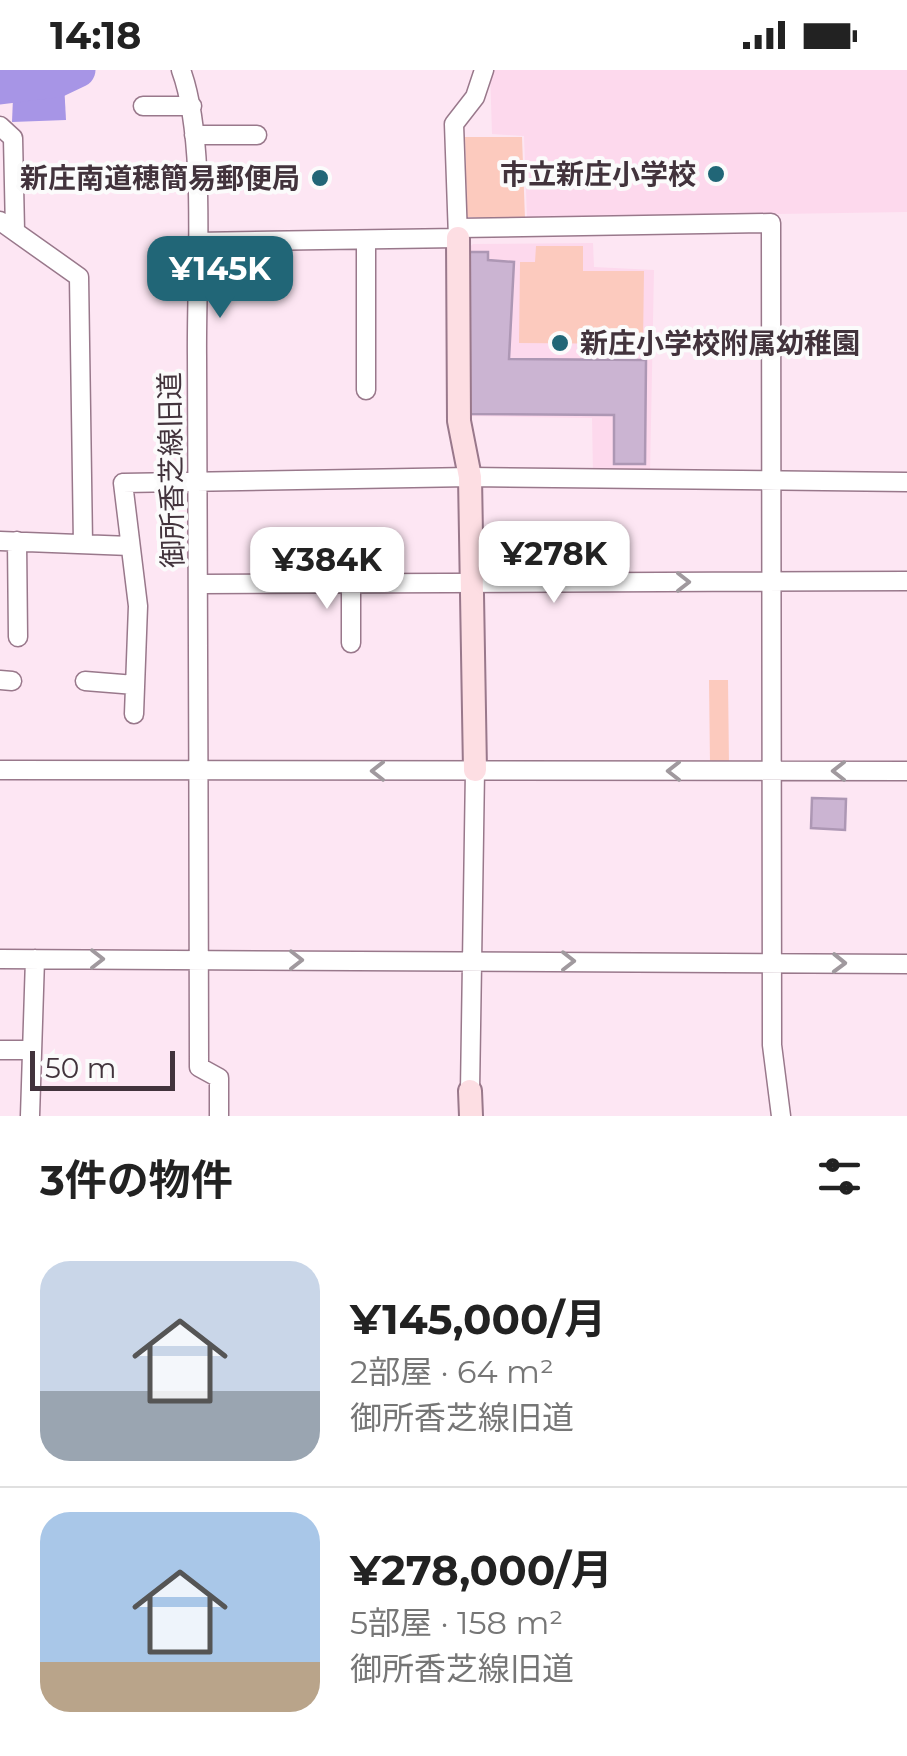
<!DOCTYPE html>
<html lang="ja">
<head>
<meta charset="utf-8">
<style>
	body { margin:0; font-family:Montserrat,"Noto Sans JP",sans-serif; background:#f6f6f6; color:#222; height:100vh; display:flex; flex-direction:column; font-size:38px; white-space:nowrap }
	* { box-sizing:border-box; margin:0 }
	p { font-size:32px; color:#767676 }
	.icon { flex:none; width:55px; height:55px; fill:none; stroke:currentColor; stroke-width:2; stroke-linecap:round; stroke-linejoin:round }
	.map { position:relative; height:1046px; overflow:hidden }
	.panel { display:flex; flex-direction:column; background:#fff; flex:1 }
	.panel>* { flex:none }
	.scale { position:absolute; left:30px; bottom:25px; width:145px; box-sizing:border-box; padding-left:10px; border:5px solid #42333c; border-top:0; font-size:28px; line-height:35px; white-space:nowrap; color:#42333c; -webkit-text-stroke:8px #fbfbfb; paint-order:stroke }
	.price { position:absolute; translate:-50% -85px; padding:0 22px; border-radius:20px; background:#fff; color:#222; font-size:32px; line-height:65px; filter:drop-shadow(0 2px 5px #0008) }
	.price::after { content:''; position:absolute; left:50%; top:60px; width:30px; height:22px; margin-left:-15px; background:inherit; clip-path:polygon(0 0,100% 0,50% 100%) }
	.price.current { background:#216677; color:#fff }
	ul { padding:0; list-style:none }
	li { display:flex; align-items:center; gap:30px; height:250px; padding:0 40px }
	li+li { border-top:2px solid #e0e0e0 }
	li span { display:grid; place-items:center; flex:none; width:280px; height:200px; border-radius:30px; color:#555 }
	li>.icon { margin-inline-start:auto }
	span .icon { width:120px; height:120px; fill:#fffc; stroke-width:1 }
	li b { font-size:42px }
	h2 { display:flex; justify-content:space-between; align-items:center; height:120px; padding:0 40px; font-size:42px }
	.status { display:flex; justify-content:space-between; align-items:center; height:70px; padding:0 50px; background:#fff; direction:ltr }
	.status svg { height:28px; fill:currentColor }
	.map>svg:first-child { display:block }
	.built { fill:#fdd9ed }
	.green { fill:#fccabe }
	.water { fill:#a795e6 }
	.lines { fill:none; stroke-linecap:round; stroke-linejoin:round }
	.river { stroke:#a795e6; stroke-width:35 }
	.building { fill:#cbb4d2; stroke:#ad97b4; stroke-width:2.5 }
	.street-casing { stroke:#99788b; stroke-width:21 }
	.secondary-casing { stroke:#99788b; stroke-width:26 }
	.street { stroke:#fff; stroke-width:18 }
	.secondary { stroke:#fddee3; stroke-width:22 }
	.oneway { stroke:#a0999e }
	.poi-dot { fill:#216677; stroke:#fbfbfb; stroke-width:4 }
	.labels { text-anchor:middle; stroke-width:8; stroke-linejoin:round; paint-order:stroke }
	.poi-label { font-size:28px; font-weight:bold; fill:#42333c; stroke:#fbfbfb; text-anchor:end }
	.street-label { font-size:28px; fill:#42333c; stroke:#fbfbfb }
</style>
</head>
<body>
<div class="status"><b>14:18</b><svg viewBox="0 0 49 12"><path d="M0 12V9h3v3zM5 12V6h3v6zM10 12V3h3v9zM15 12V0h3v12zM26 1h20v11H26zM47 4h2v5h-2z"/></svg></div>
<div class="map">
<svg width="907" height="1046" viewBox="0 0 907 1046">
	<rect width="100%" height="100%" fill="#fde6f3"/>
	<!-- built -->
	<path class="built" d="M 490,0 L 907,0 L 907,142 L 527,148 L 524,66 L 492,64 Z
		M 593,173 L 594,197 L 654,200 L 650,404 L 593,404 L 592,348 L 468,346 L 466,180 L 473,174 Z"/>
	<!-- green -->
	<path class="green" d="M 465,67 L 522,67 L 525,149 L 467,147 Z
		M 536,176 L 583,176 L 583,201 L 644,201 L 643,274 L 519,273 L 520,192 L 535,192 Z
		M 709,610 L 728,610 L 729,695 L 710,695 Z"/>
	<!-- water -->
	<path class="water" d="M 64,13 L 66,50 L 12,52 L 13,28 Z"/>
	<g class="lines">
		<!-- river -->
		<path class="river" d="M 0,17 L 57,10 L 78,0"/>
	</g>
	<!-- building -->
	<path class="building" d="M 468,182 L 488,182 L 488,190 L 514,192 L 509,289 L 646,290 L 645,394 L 614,394 L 614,345 L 467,344 Z
		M 812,728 L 846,729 L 845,760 L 811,758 Z"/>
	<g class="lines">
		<defs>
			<path id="street" d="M 181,0 C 207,70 196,207 197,286 C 199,523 198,760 199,997 L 219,1008 L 219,1046
				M 143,36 L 192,36
				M 0,56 L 13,68 L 15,161
				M 194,65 L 257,65
				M 91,110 L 195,108
				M 0,151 L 79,207 L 83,474
				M 458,158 L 771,153 L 772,975 L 781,1046
				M 366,170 L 366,320
				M 196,172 L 458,168 L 454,54 L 475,27 L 484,0
				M 0,471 L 130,476
				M 17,471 L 18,567
				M 351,512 L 351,573
				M 201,514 L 907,511
				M 0,610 L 12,611
				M 85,611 L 135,615
				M 134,644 L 138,536 L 123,413 L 470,407 L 907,412
				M 0,700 L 907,701
				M 0,889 L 907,894
				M 0,980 L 32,980
				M 470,1021 L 475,700
				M 30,1046 L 35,889"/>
			<path id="secondary" d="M 458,168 L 459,351 L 470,407 L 475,700
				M 470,1021 L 471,1046"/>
		</defs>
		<!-- street casing -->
		<use href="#street" class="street-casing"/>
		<!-- secondary casing -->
		<use href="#secondary" class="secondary-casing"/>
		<!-- street -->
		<use href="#street" class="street"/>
		<!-- secondary -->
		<use href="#secondary" class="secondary"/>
	</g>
	<!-- one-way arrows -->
	<defs><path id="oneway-chevron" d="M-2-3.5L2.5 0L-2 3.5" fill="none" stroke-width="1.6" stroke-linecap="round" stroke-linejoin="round" transform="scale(2.5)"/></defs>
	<g class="oneway">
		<use href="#oneway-chevron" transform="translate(683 512)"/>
		<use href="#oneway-chevron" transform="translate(378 701) rotate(180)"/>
		<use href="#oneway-chevron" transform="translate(674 701) rotate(-180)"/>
		<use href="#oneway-chevron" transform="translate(839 701) rotate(180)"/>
		<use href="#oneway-chevron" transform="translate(97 889)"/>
		<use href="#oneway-chevron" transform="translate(296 890)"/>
		<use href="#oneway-chevron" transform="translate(568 891)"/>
		<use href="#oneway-chevron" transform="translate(839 893) rotate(1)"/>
	</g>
	<!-- markers -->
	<g class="poi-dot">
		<circle cx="716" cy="104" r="10"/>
		<circle cx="320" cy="108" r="10"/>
		<circle cx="560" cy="273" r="10"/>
	</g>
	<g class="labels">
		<!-- poi labels -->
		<g class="poi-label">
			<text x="696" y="114">市立新庄小学校</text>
			<text x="300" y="118">新庄南道穂簡易郵便局</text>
			<text x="580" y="283" text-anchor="start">新庄小学校附属幼稚園</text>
		</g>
		<!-- street labels -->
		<g class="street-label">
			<text transform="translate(171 400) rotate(-91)" y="10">御所香芝線旧道</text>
		</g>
	</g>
</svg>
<div class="scale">50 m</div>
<b class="price current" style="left:220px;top:251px">¥145K</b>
<b class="price" style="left:554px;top:536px">¥278K</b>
<b class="price" style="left:327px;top:542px">¥384K</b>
</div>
<section class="panel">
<h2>3件の物件<svg class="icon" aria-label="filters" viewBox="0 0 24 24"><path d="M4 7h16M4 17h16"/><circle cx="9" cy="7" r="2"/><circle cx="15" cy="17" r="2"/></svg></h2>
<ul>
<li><span style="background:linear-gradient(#c9d6e8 65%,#9aa5b1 0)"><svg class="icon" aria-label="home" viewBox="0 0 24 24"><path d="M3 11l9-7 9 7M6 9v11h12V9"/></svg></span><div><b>¥145,000/月</b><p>2部屋 · 64 m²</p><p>御所香芝線旧道</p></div></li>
<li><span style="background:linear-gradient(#a9c7e8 75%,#b9a48a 0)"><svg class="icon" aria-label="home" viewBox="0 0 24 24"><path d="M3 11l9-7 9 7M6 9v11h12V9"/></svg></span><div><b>¥278,000/月</b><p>5部屋 · 158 m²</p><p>御所香芝線旧道</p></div></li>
</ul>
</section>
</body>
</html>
